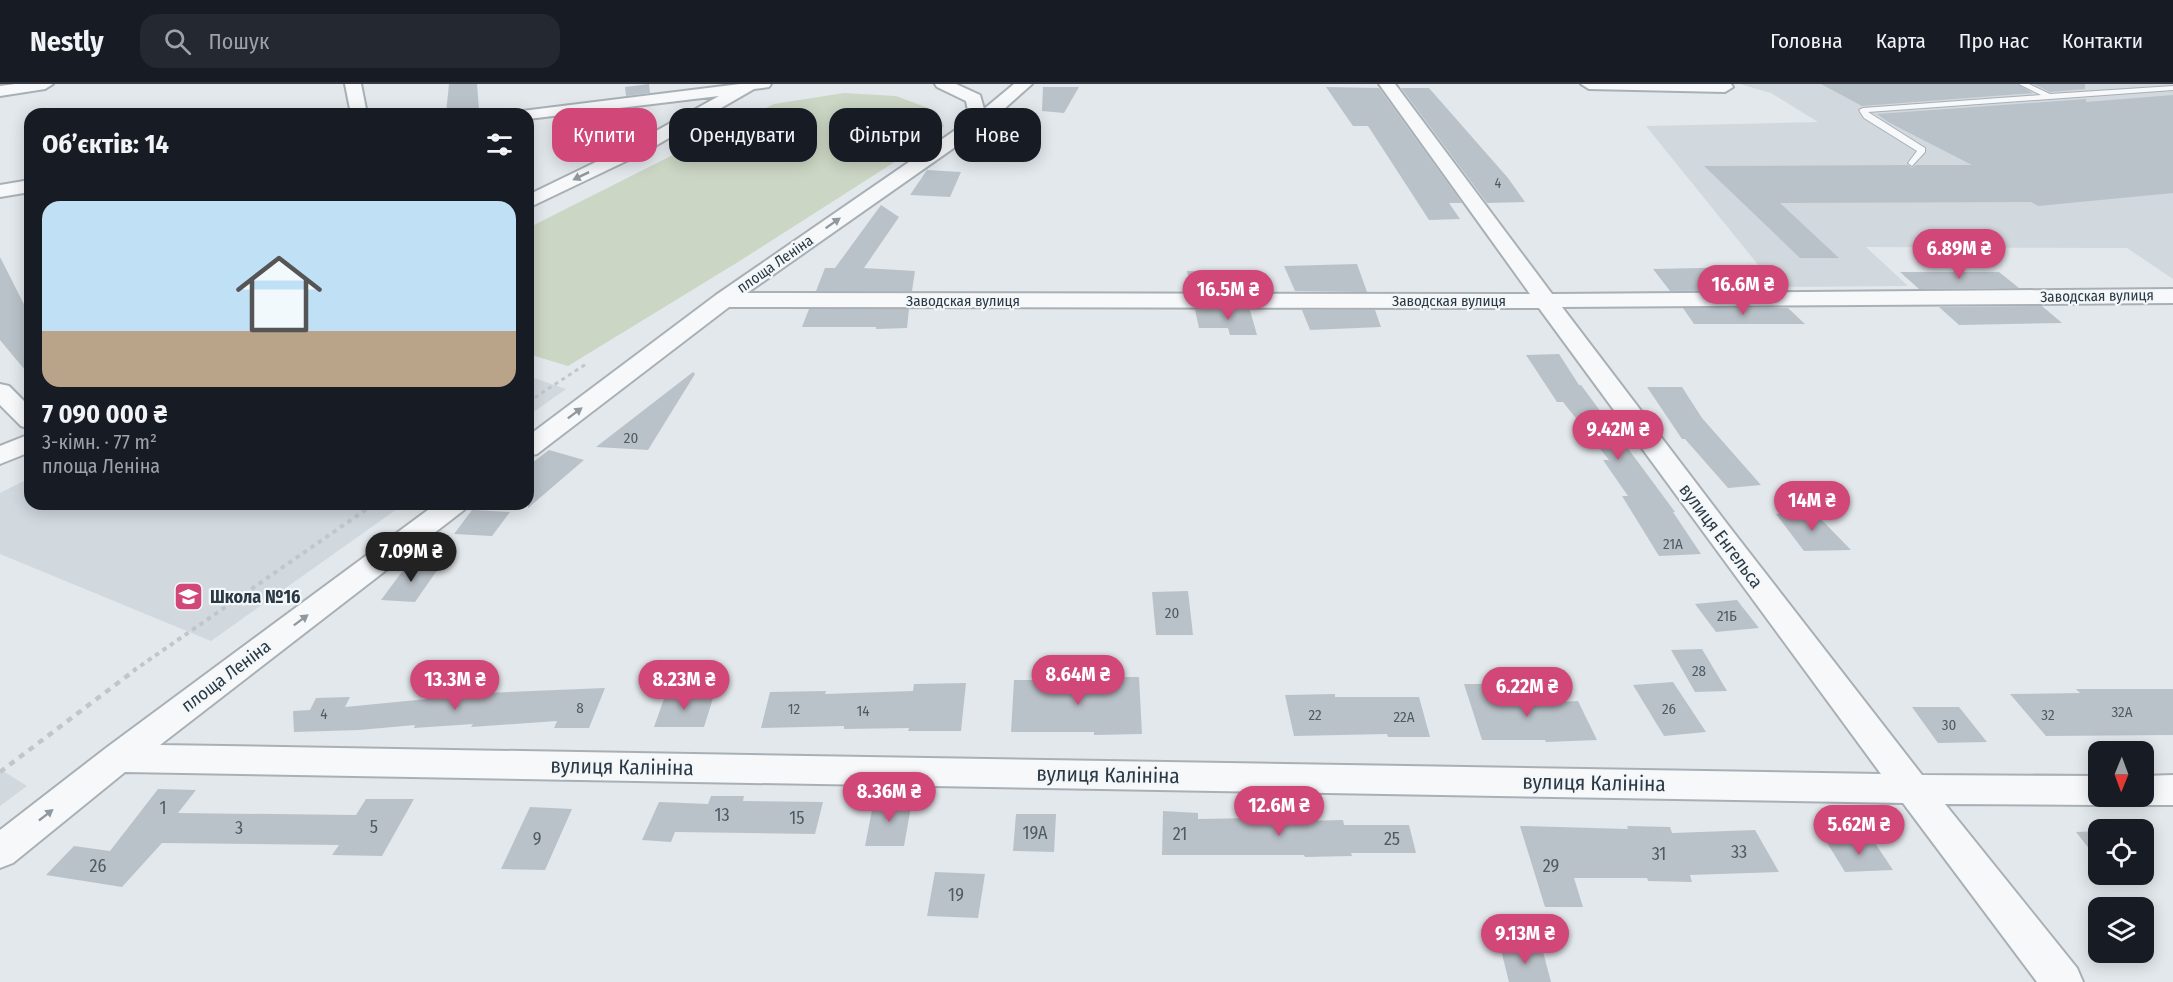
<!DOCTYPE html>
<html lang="uk">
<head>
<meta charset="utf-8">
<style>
	body { margin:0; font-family:"Fira Sans Condensed",sans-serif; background:#242831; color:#f1f3f6; height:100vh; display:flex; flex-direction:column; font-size:22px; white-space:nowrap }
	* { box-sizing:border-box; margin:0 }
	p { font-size:20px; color:#9ea1a6 }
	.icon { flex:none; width:33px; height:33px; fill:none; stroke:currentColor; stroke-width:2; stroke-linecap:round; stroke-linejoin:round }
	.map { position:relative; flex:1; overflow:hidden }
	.side { position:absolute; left:24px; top:24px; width:510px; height:402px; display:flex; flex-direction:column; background:#171b24; border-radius:18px; box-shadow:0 3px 15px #0003 }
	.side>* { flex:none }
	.guide { position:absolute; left:552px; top:24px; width:570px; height:54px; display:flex; gap:12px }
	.needle { width:39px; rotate:181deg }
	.tools { position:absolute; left:2088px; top:657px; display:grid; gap:12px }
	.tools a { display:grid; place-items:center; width:66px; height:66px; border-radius:12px; background:#171b24; box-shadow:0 3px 15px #0003; font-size:30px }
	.price { position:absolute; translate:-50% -51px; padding:0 14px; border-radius:21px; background:#d14777; color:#fff; font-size:20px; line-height:39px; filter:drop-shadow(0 2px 3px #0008) }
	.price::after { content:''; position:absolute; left:50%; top:36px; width:18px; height:14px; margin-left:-9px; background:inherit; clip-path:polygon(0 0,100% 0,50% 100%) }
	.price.selected { background:#222; color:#fff }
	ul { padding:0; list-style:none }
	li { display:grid; align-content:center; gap:12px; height:318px; padding:0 18px }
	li+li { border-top:2px solid #363941 }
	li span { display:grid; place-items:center; height:186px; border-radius:18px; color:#555 }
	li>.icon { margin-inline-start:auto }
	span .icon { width:108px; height:108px; fill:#fffc; stroke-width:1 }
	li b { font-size:26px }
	h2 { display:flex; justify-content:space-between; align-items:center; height:72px; padding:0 18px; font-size:26px }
	.tag { padding:0 21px; border-radius:18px; background:#171b24; box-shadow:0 3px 15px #0003; font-size:21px; line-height:54px }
	.tag.selected { background:#d14777; color:#fff }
	header { display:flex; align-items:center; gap:36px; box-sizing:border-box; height:84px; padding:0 30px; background:#171b24; border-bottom:2px solid #363941 }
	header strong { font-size:28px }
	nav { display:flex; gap:33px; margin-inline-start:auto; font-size:21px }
	.search { width:420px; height:54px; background:#242831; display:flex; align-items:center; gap:15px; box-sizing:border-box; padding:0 21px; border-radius:18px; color:#9ea1a6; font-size:22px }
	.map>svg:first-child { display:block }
	.built { fill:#d1d8de }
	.green { fill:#ccd6c4 }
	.building { fill:#bac2c9 }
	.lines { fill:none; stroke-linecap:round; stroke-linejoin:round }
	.lane-casing { stroke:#a8b0b6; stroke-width:2 }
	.street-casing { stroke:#a8b0b6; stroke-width:4 }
	.path-far2 { stroke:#c1c6cb; stroke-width:3; stroke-dasharray:4 4; stroke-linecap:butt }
	.path-far1 { stroke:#c1c6cb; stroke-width:4; stroke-dasharray:4.5 4.5; stroke-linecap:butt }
	.path { stroke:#c1c6cb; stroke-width:4.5; stroke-dasharray:6 6; stroke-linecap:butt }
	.lane { fill:#f6f8fa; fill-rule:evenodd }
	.street { fill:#f6f8fa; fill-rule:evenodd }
	.oneway { fill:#90989f }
	.labels { text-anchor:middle; stroke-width:4.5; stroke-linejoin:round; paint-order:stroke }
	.far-number-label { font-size:14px; fill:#4e5b65 }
	.far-street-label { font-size:15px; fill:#2a3944; stroke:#f3f7f9 }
	.number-label { font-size:15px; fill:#4e5b65 }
	.street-label { font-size:18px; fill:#2a3944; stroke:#f3f7f9 }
	.poi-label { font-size:18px; font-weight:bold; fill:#2a3944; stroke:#f3f7f9; text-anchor:start }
	.near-number-label { font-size:18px; fill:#4e5b65 }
	.near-street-label { font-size:21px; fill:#2a3944; stroke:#f3f7f9 }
</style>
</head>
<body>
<header>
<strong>Nestly</strong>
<div class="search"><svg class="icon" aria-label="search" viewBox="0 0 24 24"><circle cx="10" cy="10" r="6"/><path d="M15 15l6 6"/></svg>Пошук</div>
<nav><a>Головна</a><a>Карта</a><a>Про нас</a><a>Контакти</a></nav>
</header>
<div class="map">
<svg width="2173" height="898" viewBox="0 0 2173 898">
	<rect width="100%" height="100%" fill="#e3e8ec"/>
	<!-- built -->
	<path class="built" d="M 1740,0 L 2173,0 L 2173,195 L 2127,164 L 1866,163 L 1908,202 L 1776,203 L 1646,42 L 1818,38 L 1771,9 Z
		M 528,292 L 566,305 L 528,332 Z
		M 30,394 L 30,420 L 404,420 L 211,557 L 0,470 L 0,409 Z
		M 0,685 L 27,702 L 0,722 Z"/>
	<!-- green -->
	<path class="green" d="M 844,9 L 896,12 L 936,27 L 944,42 L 904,72 L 738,178 L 568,282 L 528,270 L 528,144 L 774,20 Z"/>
	<!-- building -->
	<path class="building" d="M 449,0 L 477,0 L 479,25 L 446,29 Z
		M 649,0 L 650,9 L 626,12 L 625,3 Z
		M 1821,0 L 2017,0 L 2033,9 L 1862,22 Z
		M 2034,0 L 2085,0 L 2085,5 L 2050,8 Z
		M 1043,3 L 1079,3 L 1064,29 L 1042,27 Z
		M 1326,3 L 1379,4 L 1462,119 L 1449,119 L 1460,135 L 1429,136 L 1368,42 L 1353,42 Z
		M 1401,4 L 1429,4 L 1508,94 L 1525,118 L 1487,119 Z
		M 2173,11 L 2173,109 L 2038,122 L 2031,118 L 1780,119 L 1839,174 L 1800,174 L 1704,82 L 1908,81 L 1912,84 L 1916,81 L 1972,81 L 1888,38 L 1877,30 L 2086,15 L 2086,18 Z
		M 927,86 L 961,88 L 950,113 L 910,111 Z
		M 881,121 L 899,133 L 864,184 L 915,187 L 912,207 L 816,207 L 825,184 L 835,184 Z
		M 0,173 L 30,232 L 30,292 L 0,256 Z
		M 1357,180 L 1367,208 L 1295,207 L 1284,182 Z
		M 1746,183 L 1770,206 L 1670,207 L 1653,185 Z
		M 1239,186 L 1245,207 L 1191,207 L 1187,187 Z
		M 1900,188 L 1999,188 L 2019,204 L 1919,205 Z
		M 2042,222 L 2062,239 L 1959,241 L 1939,223 Z
		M 1683,224 L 1788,224 L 1805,240 L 1694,240 Z
		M 809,225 L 909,225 L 907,244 L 876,245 L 876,243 L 802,243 Z
		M 1195,226 L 1250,226 L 1257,251 L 1230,251 L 1228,244 L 1199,244 Z
		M 1302,226 L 1375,226 L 1381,243 L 1310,246 Z
		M 1559,270 L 1579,301 L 1581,301 L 1675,428 L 1673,428 L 1701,470 L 1659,472 L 1622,412 L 1628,412 L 1603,376 L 1609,376 L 1563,318 L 1557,318 L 1526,271 Z
		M 693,288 L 695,290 L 648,366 L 596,363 Z
		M 1647,303 L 1682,303 L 1702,334 L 1761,401 L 1728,404 L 1685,355 L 1682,355 Z
		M 549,366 L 584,376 L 528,424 L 528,382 Z
		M 472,426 L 510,428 L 492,452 L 454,450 Z
		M 1812,426 L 1851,466 L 1804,467 L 1776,430 Z
		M 407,481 L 440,482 L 415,518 L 381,516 Z
		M 1188,507 L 1193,551 L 1156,551 L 1152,508 Z
		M 1737,516 L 1759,544 L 1716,548 L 1695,520 Z
		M 1702,565 L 1727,607 L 1695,608 L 1671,566 Z
		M 1093,593 L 1139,593 L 1142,650 L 1094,651 L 1094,648 L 1011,648 L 1014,596 L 1093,596 Z
		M 1673,598 L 1706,648 L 1664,652 L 1633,601 Z
		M 966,599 L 961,647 L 908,647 L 909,644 L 844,645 L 844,642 L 761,644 L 770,608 L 826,607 L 825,610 L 913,607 L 914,600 Z
		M 1464,600 L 1494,600 L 1502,621 L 1578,617 L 1597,656 L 1546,658 L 1545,656 L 1482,656 Z
		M 605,604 L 589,644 L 554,644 L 557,637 L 471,643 L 473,640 L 414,644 L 415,641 L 359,646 L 294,648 L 293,627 L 310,626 L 316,614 L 350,613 L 345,623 L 427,615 L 431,607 L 463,605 L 461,610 Z
		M 2076,605 L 2173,605 L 2173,651 L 2046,652 L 2010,610 L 2080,609 Z
		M 1335,610 L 1335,613 L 1419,613 L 1430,653 L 1388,653 L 1387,650 L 1294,652 L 1285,611 Z
		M 714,611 L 704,643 L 654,643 L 665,612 Z
		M 1912,623 L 1959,623 L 1987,658 L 1938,659 Z
		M 158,705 L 196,706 L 178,729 L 356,731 L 366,715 L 414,715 L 382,772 L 332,771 L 339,761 L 162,759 L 122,803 L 46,791 L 74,762 L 110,767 Z
		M 711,712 L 744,712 L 743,717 L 823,718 L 815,750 L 675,748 L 671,758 L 642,756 L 659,718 L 708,720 Z
		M 874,716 L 912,717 L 904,762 L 865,762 Z
		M 530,723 L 572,725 L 545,786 L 501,785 Z
		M 1163,727 L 1198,729 L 1198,735 L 1254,734 L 1254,738 L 1343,736 L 1344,741 L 1409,741 L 1416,769 L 1351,769 L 1352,772 L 1305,773 L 1304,771 L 1162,771 Z
		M 1016,730 L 1056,730 L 1054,768 L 1013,767 Z
		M 1520,742 L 1628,745 L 1627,742 L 1670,743 L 1672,749 L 1755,746 L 1779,788 L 1690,791 L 1692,798 L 1648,797 L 1647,794 L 1574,794 L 1583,823 L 1545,823 Z
		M 2098,747 L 2098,776 L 2076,748 Z
		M 1873,756 L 1893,786 L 1845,788 L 1826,757 Z
		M 935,788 L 985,790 L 978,834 L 927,832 Z
		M 1500,862 L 1542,864 L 1551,898 L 1509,898 Z"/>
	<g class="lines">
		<defs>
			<path id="lane" d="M 2019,0 L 2029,0 L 2050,10 L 2173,2 L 2173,6 L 1868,28 L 1925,64 L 1925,68 L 1912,82 L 1908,79 L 1917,67 L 1864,34 L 1859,26 L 1863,24 L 2041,11 Z"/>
			<path id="street" d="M 15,0 L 53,0 L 45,5 L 0,12 L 0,2 Z
				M 345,0 L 361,0 L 367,30 L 351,30 Z
				M 740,0 L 771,0 L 769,3 L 754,5 L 643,69 L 528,124 L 528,111 L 631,61 L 719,12 L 528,35 L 528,30 L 520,30 L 522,27 Z
				M 935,0 L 956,0 L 980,11 L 984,25 L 1014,0 L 1032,0 L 985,42 L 747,209 L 1530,210 L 1379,0 L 1395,0 L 1552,210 L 2173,205 L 2173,219 L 1562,223 L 1731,445 L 1922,691 L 2098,692 L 2098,712 L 2113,712 L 2111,716 L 2098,721 L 1945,720 L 2077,884 L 2083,898 L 2037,898 L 1903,719 L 125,688 L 13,779 L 0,784 L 0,746 L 106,664 L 436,420 L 468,420 L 464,426 L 160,661 L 1881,690 L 1539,224 L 729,223 L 537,370 L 528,372 L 528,352 L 716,211 L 970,36 L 966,17 L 937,3 Z
				M 1581,0 L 1731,0 L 1733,3 L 1725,8 L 1589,5 Z
				M 30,96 L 30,108 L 0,113 L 0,101 Z
				M 0,300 L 9,302 L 30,323 L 30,345 L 21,342 L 0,321 Z
				M 30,350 L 30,368 L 0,380 L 0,362 Z
				M 2173,691 L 2173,721 L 2144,721 L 2131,716 L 2129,712 L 2144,712 L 2144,692 Z"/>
		</defs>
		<!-- lane casing -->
		<use href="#lane" class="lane-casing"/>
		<!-- street casing -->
		<use href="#street" class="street-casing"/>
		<!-- path-far2 -->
		<path class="path-far2" d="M 528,318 L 586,280"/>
		<!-- path-far1 -->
		<path class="path-far1" d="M 133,587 L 374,420"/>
		<!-- path -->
		<path class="path" d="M 0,688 L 135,586"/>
		<!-- lane -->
		<use href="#lane" class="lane"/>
		<!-- street -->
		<use href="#street" class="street"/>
	</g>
	<!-- one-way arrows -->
	<defs><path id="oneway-solid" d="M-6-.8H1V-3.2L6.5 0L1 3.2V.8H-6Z" transform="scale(1.5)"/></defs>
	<g class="oneway">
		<use href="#oneway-solid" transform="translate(581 92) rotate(154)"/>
		<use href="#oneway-solid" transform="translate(833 139) rotate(-35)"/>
		<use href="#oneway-solid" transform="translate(575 329) rotate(-37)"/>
		<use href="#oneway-solid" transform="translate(301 536) rotate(-37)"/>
		<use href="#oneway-solid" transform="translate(46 731) rotate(-38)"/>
	</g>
	<!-- icons -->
	<defs>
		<symbol id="school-square" viewBox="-11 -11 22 22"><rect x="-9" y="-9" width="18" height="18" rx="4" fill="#d14777" stroke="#f3f7f9"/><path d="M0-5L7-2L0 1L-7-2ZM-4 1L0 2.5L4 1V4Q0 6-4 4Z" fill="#fff"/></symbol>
	</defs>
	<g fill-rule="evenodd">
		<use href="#school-square" x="172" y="496" width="33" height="33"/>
	</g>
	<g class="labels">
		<!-- far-number labels -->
		<g class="far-number-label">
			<text x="1498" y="104">4</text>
		</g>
		<!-- far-street labels -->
		<g class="far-street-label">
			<text transform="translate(775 180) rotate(-35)" y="5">площа Леніна</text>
			<text transform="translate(2097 212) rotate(-1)" y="5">Заводская вулиця</text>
			<text x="963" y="222">Заводская вулиця</text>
			<text x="1449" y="222">Заводская вулиця</text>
		</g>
		<!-- number labels -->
		<g class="number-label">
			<text x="631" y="359">20</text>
			<text x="1673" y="465">21А</text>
			<text x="1172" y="534">20</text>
			<text x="1727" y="537">21Б</text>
			<text x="1699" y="592">28</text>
			<text x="580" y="629">8</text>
			<text x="794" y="630">12</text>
			<text x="1669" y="630">26</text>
			<text x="863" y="632">14</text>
			<text x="2122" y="633">32А</text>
			<text x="324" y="635">4</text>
			<text x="1315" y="636">22</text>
			<text x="2048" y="636">32</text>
			<text x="1404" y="638">22А</text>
			<text x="1949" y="646">30</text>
		</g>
		<!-- street labels -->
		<g class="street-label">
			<text transform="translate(1721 452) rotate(53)" y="6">вулиця Енгельса</text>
			<text transform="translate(226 592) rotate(-37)" y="6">площа Леніна</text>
		</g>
		<!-- poi labels -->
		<g class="poi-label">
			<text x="210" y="519">Школа №16</text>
		</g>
		<!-- near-number labels -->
		<g class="near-number-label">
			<text x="163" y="730">1</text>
			<text x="722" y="737">13</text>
			<text x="797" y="740">15</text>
			<text x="374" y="749">5</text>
			<text x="239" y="750">3</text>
			<text x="1035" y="755">19А</text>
			<text x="1180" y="756">21</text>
			<text x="537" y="761">9</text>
			<text x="1392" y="761">25</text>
			<text x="1739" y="774">33</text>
			<text x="1659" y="776">31</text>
			<text x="98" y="788">26</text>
			<text x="1551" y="788">29</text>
			<text x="956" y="817">19</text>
		</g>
		<!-- near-street labels -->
		<g class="near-street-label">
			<text transform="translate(622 683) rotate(1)" y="7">вулиця Калініна</text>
			<text transform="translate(1108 691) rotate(1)" y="7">вулиця Калініна</text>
			<text transform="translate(1594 699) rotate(1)" y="7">вулиця Калініна</text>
		</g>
	</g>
</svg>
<div class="tools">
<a><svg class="needle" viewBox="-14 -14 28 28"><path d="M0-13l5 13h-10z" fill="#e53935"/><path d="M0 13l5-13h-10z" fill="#9ea1a6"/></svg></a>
<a><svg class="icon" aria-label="locate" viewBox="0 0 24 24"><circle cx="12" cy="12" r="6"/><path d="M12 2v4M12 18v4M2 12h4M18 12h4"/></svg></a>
<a><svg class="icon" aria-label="layers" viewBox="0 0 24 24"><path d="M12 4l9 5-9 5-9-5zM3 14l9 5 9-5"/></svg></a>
</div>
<b class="price" style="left:1959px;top:196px">6.89M ₴</b>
<b class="price" style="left:1743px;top:232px">16.6M ₴</b>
<b class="price" style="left:1228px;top:237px">16.5M ₴</b>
<b class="price" style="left:1618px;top:377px">9.42M ₴</b>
<b class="price" style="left:1812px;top:448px">14M ₴</b>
<b class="price selected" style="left:411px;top:499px">7.09M ₴</b>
<b class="price" style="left:1078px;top:622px">8.64M ₴</b>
<b class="price" style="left:455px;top:627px">13.3M ₴</b>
<b class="price" style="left:684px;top:627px">8.23M ₴</b>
<b class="price" style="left:1527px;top:634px">6.22M ₴</b>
<b class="price" style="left:889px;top:739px">8.36M ₴</b>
<b class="price" style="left:1279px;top:753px">12.6M ₴</b>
<b class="price" style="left:1859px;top:772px">5.62M ₴</b>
<b class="price" style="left:1525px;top:881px">9.13M ₴</b>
<div class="guide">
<a class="tag selected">Купити</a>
<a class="tag">Орендувати</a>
<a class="tag">Фільтри</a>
<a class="tag">Нове</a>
</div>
<section class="side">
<h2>Об’єктів: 14<svg class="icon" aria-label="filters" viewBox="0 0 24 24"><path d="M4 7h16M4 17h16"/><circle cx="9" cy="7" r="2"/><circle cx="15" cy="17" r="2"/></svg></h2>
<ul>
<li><span style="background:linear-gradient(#bfe0f5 70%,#b9a48a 0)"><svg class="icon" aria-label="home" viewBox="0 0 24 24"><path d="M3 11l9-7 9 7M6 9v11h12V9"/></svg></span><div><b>7 090 000 ₴</b><p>3-кімн. · 77 m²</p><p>площа Леніна</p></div></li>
</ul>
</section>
</div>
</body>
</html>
